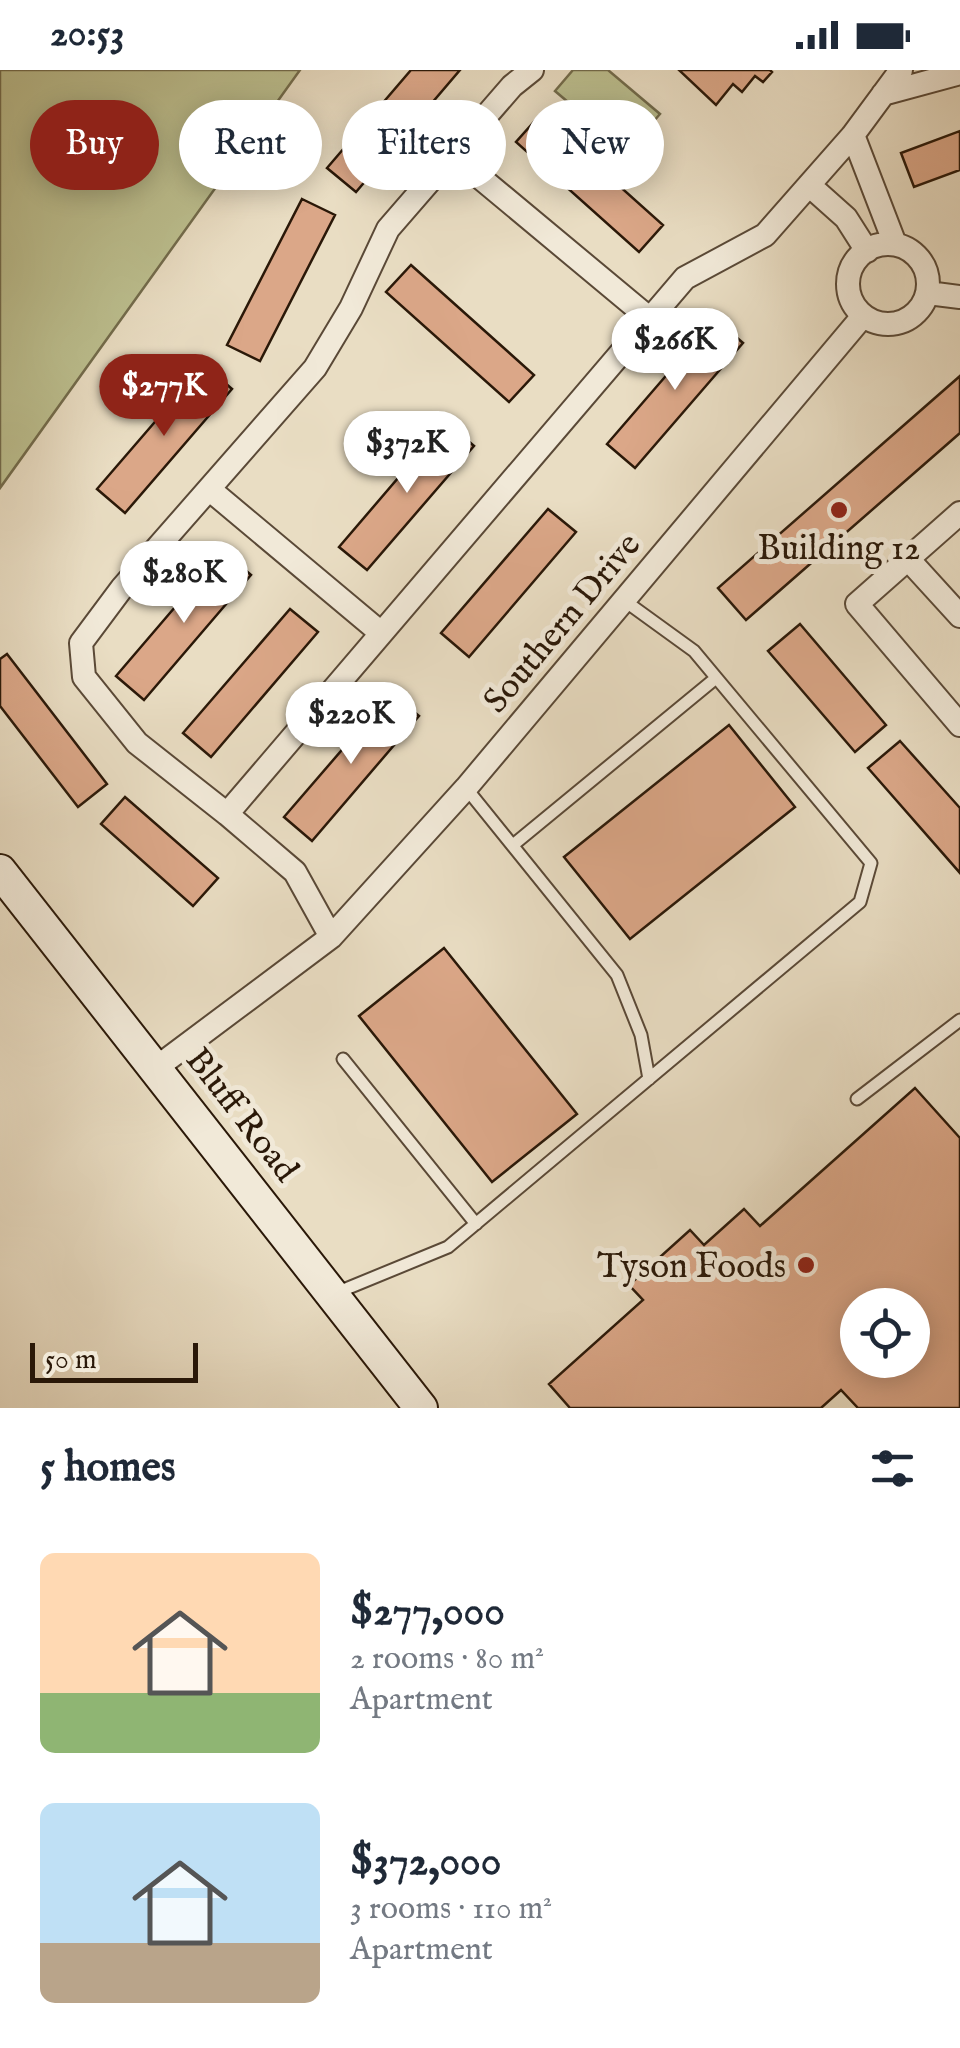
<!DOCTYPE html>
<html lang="en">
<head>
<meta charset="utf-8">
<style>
	body { margin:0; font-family:"IM FELL English",serif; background:#f6f6f7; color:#1f2937; height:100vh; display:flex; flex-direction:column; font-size:38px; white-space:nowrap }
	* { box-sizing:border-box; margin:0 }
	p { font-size:32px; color:#747a83 }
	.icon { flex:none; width:55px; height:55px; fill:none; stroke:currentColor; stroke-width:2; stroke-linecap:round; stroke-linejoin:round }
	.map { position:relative; height:1338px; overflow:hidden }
	.side { display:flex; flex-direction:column; background:#fff; flex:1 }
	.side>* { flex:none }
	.banner { position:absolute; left:30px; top:30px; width:900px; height:90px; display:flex; gap:20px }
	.controls { position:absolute; left:840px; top:1218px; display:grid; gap:20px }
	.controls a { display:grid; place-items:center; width:90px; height:90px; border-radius:50%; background:#fff; box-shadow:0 5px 25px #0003; font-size:50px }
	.scale { position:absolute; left:30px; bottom:25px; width:168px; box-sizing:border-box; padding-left:10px; border:5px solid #2a1808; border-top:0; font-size:28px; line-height:35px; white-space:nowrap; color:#2a1808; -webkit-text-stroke:8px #f1e9d8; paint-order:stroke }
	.price { position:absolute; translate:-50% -85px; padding:0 22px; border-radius:35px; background:#fff; color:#222; font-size:32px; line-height:65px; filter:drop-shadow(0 2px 5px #0008) }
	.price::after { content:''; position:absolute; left:50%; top:60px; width:30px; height:22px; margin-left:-15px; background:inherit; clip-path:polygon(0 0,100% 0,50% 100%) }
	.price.selected { background:#8f2418; color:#fff }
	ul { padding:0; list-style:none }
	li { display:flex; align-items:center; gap:30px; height:250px; padding:0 40px }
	li span { display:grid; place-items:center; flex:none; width:280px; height:200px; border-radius:15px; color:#555 }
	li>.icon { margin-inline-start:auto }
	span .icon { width:120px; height:120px; fill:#fffc; stroke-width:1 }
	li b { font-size:42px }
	h2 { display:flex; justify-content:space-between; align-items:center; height:120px; padding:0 40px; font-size:42px }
	.tag { padding:0 35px; border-radius:45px; background:#fff; box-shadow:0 5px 25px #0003; font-size:35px; line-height:90px }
	.tag.selected { background:#8f2418; color:#fff }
	.status { display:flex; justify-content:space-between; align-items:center; height:70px; padding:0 50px; background:#fff; direction:ltr }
	.status svg { height:28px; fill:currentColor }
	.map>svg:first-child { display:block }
	.green { fill:#bcbf8f; stroke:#736c4c; stroke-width:2.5 }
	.building { fill:#dba788; stroke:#2a1808; stroke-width:2.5; fill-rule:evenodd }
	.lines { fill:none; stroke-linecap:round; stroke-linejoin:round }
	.service-casing { stroke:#5a4937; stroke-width:15 }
	.minor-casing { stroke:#5a4937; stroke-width:26 }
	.secondary-casing { stroke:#2a1808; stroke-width:36 }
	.service { stroke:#f1e9d8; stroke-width:11 }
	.minor { stroke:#f1e9d8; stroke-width:22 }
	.secondary { stroke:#f1e9d8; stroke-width:32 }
	.poi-dot { fill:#8f2418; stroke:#f1e9d8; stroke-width:4 }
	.labels { text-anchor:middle; stroke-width:10; stroke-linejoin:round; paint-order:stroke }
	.poi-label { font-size:35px; fill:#2a1808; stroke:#f1e9d8 }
	.street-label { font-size:35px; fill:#2a1808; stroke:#f1e9d8 }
</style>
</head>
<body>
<div class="status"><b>20:53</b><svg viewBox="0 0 49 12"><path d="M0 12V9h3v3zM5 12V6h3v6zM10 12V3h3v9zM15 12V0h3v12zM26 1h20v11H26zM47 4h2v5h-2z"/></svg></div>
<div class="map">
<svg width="960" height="1338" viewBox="0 0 960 1338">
	<rect width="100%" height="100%" fill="#e9ddc3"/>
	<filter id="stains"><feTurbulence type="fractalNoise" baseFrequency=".002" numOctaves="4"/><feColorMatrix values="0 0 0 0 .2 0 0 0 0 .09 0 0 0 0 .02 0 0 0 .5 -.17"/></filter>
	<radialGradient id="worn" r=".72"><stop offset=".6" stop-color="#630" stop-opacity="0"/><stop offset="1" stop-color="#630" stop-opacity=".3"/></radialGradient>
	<!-- green -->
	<path class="green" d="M 0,0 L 300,0 L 0,418 Z
		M 573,0 L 608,0 L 660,44 L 627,82 L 555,21 Z"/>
	<!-- building -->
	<path class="building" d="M 411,0 L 460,0 L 356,122 L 327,98 Z
		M 679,0 L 770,0 L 772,2 L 763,12 L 755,6 L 742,22 L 733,14 L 716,35 Z
		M 540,45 L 663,155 L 639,182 L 516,72 Z
		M 960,61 L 960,100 L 914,117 L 901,83 Z
		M 302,129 L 335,145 L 260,291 L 227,275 Z
		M 411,195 L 534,305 L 509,332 L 386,222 Z
		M 715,249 L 743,273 L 635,398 L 607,374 Z
		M 204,295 L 232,319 L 125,443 L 97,419 Z
		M 960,306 L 960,363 L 746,550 L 718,518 Z
		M 446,352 L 474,376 L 367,500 L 339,477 Z
		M 548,439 L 576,462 L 469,587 L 441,563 Z
		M 223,481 L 251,505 L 144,630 L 116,606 Z
		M 290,539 L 318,562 L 211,687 L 183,663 Z
		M 800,554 L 886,655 L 855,682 L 768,581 Z
		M 7,584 L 107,714 L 78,737 L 0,636 L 0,589 Z
		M 391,623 L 419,646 L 312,771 L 284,747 Z
		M 729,655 L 795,737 L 630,869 L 564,787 Z
		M 900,671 L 960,738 L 960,803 L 868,698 Z
		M 125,727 L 218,808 L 193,836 L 101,754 Z
		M 444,878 L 577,1044 L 492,1112 L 359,946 Z
		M 915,1018 L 960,1068 L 960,1338 L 858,1338 L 841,1320 L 821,1338 L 570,1338 L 549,1314 L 643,1230 L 629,1215 L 690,1160 L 704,1175 L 744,1139 L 760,1156 ZM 858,1235 L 912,1235 L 912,1290 L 858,1290 Z"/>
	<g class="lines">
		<defs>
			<path id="service" d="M 466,718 L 617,905 L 641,965 L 649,1009
				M 513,775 L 716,608
				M 343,989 L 476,1154
				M 857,1029 L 960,950
				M 336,1223 L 448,1177 L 860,832 L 871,793 L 694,581 L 625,531"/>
			<path id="minor" d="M 883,24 L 960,3
				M 853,65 L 895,174
				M 453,85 L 650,249
				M 809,115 L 846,148 L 867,181
				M848 214a40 40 0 1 1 80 0a40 40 0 1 1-80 0Z
				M 928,223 L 960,227
				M 209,419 L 381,563
				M 960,443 L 857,534 L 960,655
				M 908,489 L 960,546
				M 227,744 L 137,673 L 84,607 L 81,573 L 122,518 L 315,298 L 351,238 L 388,159 L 512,16 L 532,0
				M 331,867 L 295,802 L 227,744 L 685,208 L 765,165 L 853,65 L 901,0
				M 156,998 L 331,867 L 466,718 L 863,246"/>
			<path id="secondary" d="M 0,801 L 421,1338"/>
		</defs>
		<!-- service casing -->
		<use href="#service" class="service-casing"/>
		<!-- minor casing -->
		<use href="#minor" class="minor-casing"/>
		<!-- secondary casing -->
		<use href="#secondary" class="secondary-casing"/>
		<!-- service -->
		<use href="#service" class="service"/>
		<!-- minor -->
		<use href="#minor" class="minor"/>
		<!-- secondary -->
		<use href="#secondary" class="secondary"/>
	</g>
	<!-- markers -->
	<g class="poi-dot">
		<circle cx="839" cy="440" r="10"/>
		<circle cx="806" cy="1195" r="10"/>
	</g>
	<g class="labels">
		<!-- poi labels -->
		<g class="poi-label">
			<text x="839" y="489">Building 12</text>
			<text x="786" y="1207" text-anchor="end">Tyson Foods</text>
		</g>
		<!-- street labels -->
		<g class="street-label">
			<text transform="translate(561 552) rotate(-50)" y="12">Southern Drive</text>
			<text transform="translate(243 1044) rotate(52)" y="12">Bluff Road</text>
		</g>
	</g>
	<rect width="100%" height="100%" filter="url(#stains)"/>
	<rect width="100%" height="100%" fill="url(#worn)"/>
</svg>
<div class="controls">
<a><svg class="icon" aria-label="locate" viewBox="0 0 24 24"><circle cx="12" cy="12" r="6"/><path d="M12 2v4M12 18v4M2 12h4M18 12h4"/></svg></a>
</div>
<div class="scale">50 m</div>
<b class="price" style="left:675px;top:323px">$266K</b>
<b class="price selected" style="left:164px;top:369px">$277K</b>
<b class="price" style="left:407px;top:426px">$372K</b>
<b class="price" style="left:184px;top:556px">$280K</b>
<b class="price" style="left:351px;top:697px">$220K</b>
<div class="banner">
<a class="tag selected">Buy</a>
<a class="tag">Rent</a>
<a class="tag">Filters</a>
<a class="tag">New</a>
</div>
</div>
<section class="side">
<h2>5 homes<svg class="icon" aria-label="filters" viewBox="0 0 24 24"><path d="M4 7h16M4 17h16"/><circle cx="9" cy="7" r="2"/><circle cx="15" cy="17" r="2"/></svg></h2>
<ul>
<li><span style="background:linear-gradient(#ffd9b3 70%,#8fb573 0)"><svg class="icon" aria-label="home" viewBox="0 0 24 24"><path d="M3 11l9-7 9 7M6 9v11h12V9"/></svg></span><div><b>$277,000</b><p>2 rooms · 80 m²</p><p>Apartment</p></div></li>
<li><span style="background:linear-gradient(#bfe0f5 70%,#b9a48a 0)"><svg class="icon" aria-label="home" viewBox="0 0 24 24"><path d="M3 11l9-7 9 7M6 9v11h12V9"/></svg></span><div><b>$372,000</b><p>3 rooms · 110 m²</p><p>Apartment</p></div></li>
</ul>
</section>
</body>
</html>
